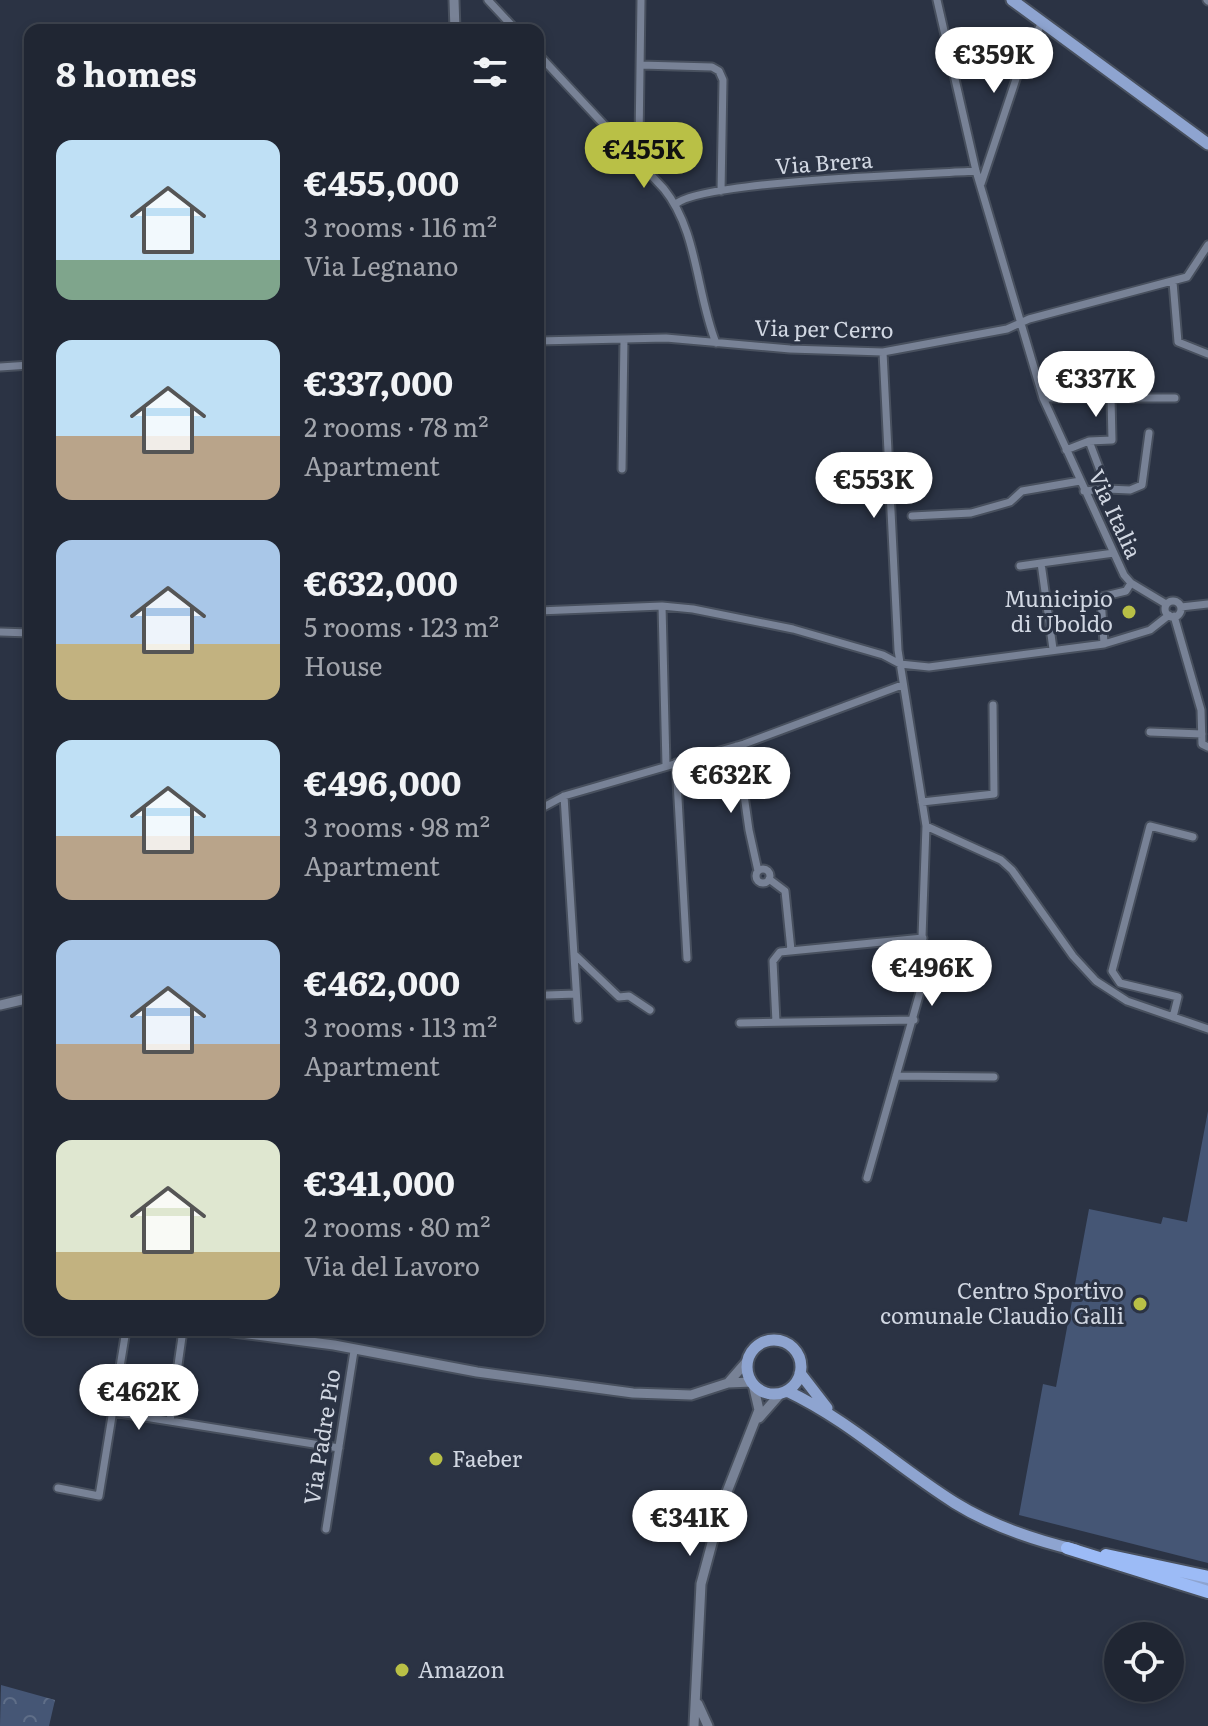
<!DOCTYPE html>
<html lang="en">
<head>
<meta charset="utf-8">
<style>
	body { margin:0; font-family:Literata,serif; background:#282e3b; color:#f1f3f6; height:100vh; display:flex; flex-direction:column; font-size:30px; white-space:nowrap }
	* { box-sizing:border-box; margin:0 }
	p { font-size:26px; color:#a2a5ac }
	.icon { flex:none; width:44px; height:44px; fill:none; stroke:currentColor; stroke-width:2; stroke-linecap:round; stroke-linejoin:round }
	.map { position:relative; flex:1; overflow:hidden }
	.details { position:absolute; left:24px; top:24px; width:520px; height:1312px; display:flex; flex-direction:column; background:#202633; border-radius:16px; box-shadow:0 4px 12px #0003,0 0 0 2px #3d434e }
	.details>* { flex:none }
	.buttons { position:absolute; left:1104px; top:1622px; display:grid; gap:16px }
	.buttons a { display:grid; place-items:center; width:80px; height:80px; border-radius:50%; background:#202633; box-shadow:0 4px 12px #0003,0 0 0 2px #3d434e; font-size:40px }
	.price { position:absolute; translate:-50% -68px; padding:0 18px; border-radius:28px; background:#fff; color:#222; font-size:26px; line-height:52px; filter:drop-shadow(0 2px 4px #0008) }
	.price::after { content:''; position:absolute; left:50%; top:48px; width:24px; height:18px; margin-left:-12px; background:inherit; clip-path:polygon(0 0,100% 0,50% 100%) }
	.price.active { background:#b9c046; color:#111 }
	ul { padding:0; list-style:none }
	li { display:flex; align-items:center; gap:24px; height:200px; padding:0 32px }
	li span { display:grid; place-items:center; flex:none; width:224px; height:160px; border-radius:16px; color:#555 }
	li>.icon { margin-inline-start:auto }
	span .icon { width:96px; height:96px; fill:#fffc; stroke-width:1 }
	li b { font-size:34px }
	h2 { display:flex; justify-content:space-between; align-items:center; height:96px; padding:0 32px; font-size:34px }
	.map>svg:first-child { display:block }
	.forest { fill:url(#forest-crowns) }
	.pitch { fill:#455675 }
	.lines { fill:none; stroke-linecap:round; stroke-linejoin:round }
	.minor-casing { stroke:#48505e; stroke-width:11 }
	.tertiary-casing { stroke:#48505e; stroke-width:13 }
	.primary-casing { stroke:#48505e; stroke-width:15 }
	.motorway-casing { stroke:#48505e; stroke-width:16 }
	.minor { stroke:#788296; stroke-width:7 }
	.tertiary { stroke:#788296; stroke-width:9 }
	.primary { stroke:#8ea4d0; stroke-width:11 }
	.motorway { stroke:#9cbbf6; stroke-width:12 }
	.poi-dot { fill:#b9c046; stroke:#2b3344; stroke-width:3 }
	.labels { text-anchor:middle; stroke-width:6; stroke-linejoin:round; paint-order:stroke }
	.street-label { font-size:22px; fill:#d1d7e2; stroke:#2b3344 }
	.poi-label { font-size:22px; fill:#d1d7e2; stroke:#2b3344; text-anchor:end }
</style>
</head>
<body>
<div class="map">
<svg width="1208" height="1726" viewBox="0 0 1208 1726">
	<defs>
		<pattern id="forest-crowns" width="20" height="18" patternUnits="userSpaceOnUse" patternTransform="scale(2)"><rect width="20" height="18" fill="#455675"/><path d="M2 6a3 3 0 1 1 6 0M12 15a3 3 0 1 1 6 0" fill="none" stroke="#5f6e88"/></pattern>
	</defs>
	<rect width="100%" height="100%" fill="#2b3344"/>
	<!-- forest -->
	<path class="forest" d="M 1,1685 L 55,1700 L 49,1726 L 0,1726 Z"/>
	<!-- pitch -->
	<path class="pitch" d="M 1208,1111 L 1208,1563 L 1019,1515 L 1043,1384 L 1056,1387 L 1089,1209 L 1161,1224 L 1163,1217 L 1187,1222 Z"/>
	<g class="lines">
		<defs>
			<path id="minor" d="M 488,0 L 516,30
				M 937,0 L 976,171 L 1043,398 L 1124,575 L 1131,583 L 1166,604
				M 1207,0 L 1208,1
				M 538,54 L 664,189 C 698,231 696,293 716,343
				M 640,65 L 712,67 L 719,71 L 723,80 L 721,191
				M 632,154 L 639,141 L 641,0
				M 981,184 L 1019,70 L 1042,22
				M 676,204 C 702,181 928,174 976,171
				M 1173,282 L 1178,342 L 1208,354
				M 538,341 L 666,338 L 790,349 L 883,352 L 1007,329 L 1029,319 L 1187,277 L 1208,245
				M 0,367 L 30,365
				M 1043,398 L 1175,398
				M 1066,450 L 1089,441 L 1112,440 L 1111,398
				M 622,469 L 624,339
				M 1107,489 L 1130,490 L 1142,485 L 1149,433
				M 1084,491 L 1107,489 L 1089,441
				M 912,516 L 971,513 L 1010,502 L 1022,491 L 1080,481
				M 1020,566 L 1041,563
				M1165 609a8 8 0 1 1 16 0a8 8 0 1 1-16 0Z
				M 662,606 L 666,765
				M 1181,607 L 1208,604
				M 538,611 L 662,606 L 693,609 L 793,629 L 883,655 L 900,664 L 929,667 L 1104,644 L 1150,630 L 1169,615
				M 1174,616 L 1201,710 L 1202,744 L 1208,747
				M 0,632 L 30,633
				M 1104,644 L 1101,597 L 1126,591 L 1131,583
				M 1053,649 L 1041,563 L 1114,553
				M 1150,732 L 1202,734
				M 737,746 L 749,830 L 758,871
				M 676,763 L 687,958
				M 564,796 L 578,1019
				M 922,802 L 994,794 L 993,705
				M 538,810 L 564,796 L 744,744 L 902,685
				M 926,826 L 1001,860 L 1012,870 L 1073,956 L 1096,981 L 1127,1001 L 1208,1029
				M756 876a7 7 0 1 1 14 0a7 7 0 1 1-14 0Z
				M 769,879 L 785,891 L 791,950
				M 574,954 L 619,997 L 629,996 L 650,1010
				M 547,995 L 576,994
				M 1173,1017 L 1178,997 L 1120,983 L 1112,971 L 1150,826 L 1193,837
				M 776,1022 L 773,961 L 780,952 L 923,938
				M 740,1023 L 914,1020
				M 896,1076 L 994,1077
				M 867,1178 L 920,992 L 926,826 L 898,650 L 883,352
				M 183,1330 L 170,1421 L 339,1448
				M 113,1412 L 170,1421
				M 58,1488 L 99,1496 L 126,1330
				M 326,1529 L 354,1351"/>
			<path id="tertiary" d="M 454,0 L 455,30
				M 0,1005 L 30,998
				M 217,1330 L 334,1345 L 477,1372 L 633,1393 L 691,1395 L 728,1383
				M 748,1360 L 728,1383 L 752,1382
				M 759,1418 L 781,1393
				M 698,1704 L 708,1726
				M 694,1726 L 701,1584 L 723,1502 L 759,1410 L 753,1384"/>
			<path id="primary" d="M 1012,0 L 1208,144
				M747 1367a27 27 0 1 1 54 0a27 27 0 1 1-54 0Z
				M 800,1373 L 827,1408
				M 787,1391 C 850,1421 896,1466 955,1503 C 992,1526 1034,1540 1076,1550
				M 1174,1575 L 1208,1584"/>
			<path id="motorway" d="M 1067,1548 L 1208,1592
				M 1106,1555 L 1208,1577"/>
		</defs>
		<!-- minor casing -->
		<use href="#minor" class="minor-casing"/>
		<!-- tertiary casing -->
		<use href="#tertiary" class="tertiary-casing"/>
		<!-- primary casing -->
		<use href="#primary" class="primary-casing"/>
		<!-- motorway casing -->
		<use href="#motorway" class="motorway-casing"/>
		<!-- minor -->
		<use href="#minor" class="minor"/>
		<!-- tertiary -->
		<use href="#tertiary" class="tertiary"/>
		<!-- primary -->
		<use href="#primary" class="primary"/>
		<!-- motorway -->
		<use href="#motorway" class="motorway"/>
	</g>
	<!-- markers -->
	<g class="poi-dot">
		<circle cx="1129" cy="612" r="8"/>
		<circle cx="1140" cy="1304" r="8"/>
		<circle cx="436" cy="1459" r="8"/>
		<circle cx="402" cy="1670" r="8"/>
	</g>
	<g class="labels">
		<!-- street labels -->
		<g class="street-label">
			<text transform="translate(824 163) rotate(-4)" y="8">Via Brera</text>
			<text transform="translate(824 329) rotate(1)" y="8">Via per Cerro</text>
			<text transform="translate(1115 514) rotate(65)" y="8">Via Italia</text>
			<text transform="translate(322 1437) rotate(-81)" y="8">Via Padre Pio</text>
		</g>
		<!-- poi labels -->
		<g class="poi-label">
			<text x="1113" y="607">Municipio<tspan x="1113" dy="25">di Uboldo</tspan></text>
			<text x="1124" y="1299">Centro Sportivo<tspan x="1124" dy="25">comunale Claudio Galli</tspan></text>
			<text x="452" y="1467" text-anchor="start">Faeber</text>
			<text x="418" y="1678" text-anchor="start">Amazon</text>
		</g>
	</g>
</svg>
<div class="buttons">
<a><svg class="icon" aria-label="locate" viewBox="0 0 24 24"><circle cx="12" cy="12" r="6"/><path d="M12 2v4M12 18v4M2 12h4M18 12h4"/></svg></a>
</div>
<b class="price" style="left:994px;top:95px">€359K</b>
<b class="price active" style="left:644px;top:190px">€455K</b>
<b class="price" style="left:1096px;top:419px">€337K</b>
<b class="price" style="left:874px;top:520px">€553K</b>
<b class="price" style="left:731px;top:815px">€632K</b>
<b class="price" style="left:932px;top:1008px">€496K</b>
<b class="price" style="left:139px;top:1432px">€462K</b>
<b class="price" style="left:690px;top:1558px">€341K</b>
<section class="details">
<h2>8 homes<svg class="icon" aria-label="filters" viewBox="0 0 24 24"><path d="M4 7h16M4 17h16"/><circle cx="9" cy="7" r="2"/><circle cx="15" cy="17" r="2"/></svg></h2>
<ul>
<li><span style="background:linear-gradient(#bfe0f5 75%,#7fa58c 0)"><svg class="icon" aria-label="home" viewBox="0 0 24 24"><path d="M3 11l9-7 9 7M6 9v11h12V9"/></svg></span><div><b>€455,000</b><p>3 rooms · 116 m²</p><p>Via Legnano</p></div></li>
<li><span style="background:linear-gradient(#bfe0f5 60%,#b9a48a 0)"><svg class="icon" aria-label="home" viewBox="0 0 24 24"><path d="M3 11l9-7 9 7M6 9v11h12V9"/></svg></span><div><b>€337,000</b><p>2 rooms · 78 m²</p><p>Apartment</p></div></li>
<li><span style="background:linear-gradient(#a9c7e8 65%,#c2b280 0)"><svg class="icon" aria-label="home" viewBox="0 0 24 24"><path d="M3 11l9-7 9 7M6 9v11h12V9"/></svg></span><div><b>€632,000</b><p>5 rooms · 123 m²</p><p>House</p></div></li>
<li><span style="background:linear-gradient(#bfe0f5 60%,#b9a48a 0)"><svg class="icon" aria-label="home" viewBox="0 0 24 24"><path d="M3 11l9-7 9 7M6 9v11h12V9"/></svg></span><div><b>€496,000</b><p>3 rooms · 98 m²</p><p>Apartment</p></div></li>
<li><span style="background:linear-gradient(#a9c7e8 65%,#b9a48a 0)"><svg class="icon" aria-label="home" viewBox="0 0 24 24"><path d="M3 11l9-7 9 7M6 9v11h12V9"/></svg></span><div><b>€462,000</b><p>3 rooms · 113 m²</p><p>Apartment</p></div></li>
<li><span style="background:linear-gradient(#dfe7d0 70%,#c2b280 0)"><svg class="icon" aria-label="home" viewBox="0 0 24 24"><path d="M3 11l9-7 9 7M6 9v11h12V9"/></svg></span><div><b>€341,000</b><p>2 rooms · 80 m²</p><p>Via del Lavoro</p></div></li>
</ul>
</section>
</div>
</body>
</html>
